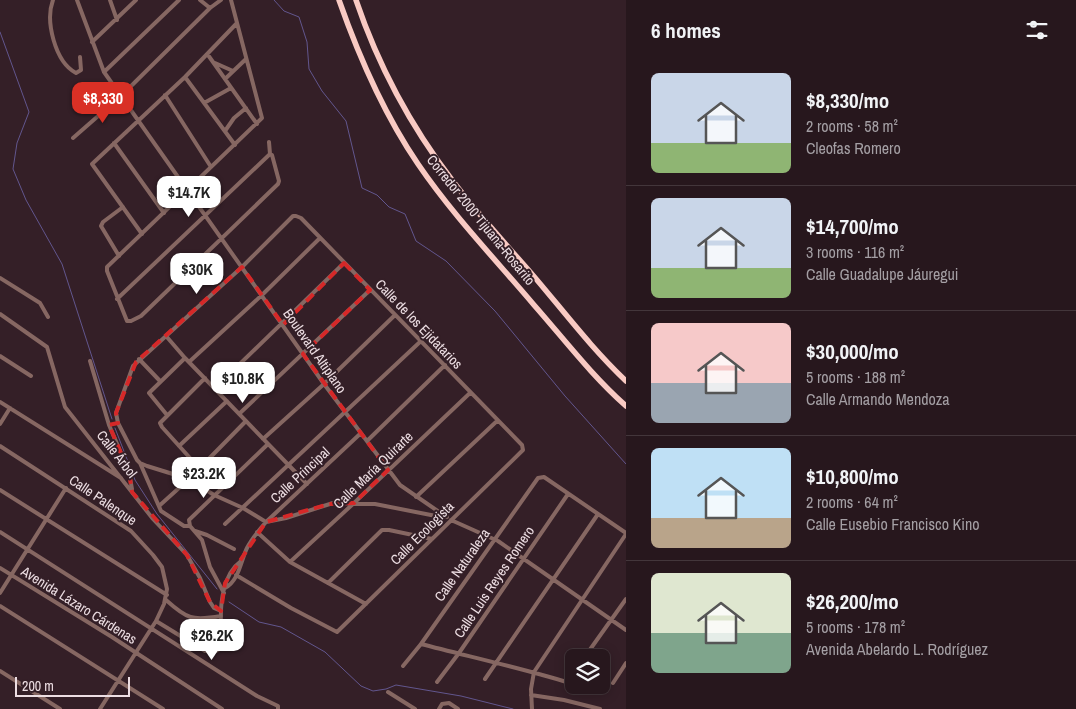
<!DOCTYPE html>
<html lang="en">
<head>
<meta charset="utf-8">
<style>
	body { margin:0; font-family:"Archivo Narrow",sans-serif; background:#2f2026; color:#f1f3f6; height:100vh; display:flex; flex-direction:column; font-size:19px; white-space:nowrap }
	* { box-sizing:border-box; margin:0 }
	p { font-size:16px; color:#a49fa4 }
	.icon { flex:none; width:28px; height:28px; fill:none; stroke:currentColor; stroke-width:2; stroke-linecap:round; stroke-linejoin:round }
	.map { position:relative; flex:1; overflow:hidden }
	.side { display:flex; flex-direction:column; background:#27171d; width:450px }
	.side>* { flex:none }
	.fabs { position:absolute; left:565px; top:649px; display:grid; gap:10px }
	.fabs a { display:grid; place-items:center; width:45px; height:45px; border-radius:8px; background:#27171d; box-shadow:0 2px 12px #0003,0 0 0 1px #43363b; font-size:25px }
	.scale { position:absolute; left:15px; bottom:12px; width:115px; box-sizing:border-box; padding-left:5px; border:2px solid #eddee3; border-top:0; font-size:14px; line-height:18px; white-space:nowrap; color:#eddee3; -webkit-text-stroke:4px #341f27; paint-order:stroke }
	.price { position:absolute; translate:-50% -42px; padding:0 11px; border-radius:10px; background:#fff; color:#222; font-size:16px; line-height:32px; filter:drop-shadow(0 1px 2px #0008) }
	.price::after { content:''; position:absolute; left:50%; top:30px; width:15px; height:11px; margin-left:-8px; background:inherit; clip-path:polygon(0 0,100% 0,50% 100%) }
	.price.on { background:#d93025; color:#fff }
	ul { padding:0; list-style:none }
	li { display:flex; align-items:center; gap:15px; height:125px; padding:0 25px }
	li+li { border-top:1px solid #43363b }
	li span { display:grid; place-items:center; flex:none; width:140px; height:100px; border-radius:8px; color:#555 }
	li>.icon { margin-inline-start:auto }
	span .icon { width:60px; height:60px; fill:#fffc; stroke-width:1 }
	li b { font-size:21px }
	h2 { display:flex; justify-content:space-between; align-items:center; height:60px; padding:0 25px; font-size:21px }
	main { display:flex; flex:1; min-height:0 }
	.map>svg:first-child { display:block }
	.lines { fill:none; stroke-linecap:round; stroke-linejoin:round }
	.stream { stroke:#62568e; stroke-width:1 }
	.minor { stroke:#866762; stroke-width:4 }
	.highway { stroke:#f9cac3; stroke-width:5.5 }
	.marked { fill:none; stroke:#d62828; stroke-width:4; stroke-dasharray:10 6; stroke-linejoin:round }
	.labels { text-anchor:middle; stroke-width:4; stroke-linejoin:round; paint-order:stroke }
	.street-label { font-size:14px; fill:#eddee3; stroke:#341f27 }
</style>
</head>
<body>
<main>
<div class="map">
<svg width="626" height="709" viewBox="0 0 626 709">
	<rect width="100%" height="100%" fill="#341f27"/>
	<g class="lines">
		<!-- stream -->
		<path class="stream" d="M 274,0 L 284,11 L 299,17 L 307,42 L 309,69 L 322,91 L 346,121 L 362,188 L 377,195 L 389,207 L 405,214 L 416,241 L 446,261 L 495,311 L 565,396 L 626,464
			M 0,32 L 29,112 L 17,143 L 13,169 L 26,200 L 62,264 L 112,419
			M 115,428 L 135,480 L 157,514 L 217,589
			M 229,602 L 259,622 L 281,627 L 325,652 L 361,686 L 373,691 L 386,689 L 396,685 L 461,696 L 513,709"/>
		<!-- minor -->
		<path class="minor" d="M 53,0 C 45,21 55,62 76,73 L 81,70 L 80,57
			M 77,0 L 104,72 L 324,384 L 400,485 L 445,516
			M 110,0 L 117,20
			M 200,0 L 210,8
			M 231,0 L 262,118 L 107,267 L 107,271 L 127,321 L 131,321 L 141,316 L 278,184 L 279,181 L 272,155 L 270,154
			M 92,42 L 136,0
			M 208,55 L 257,124
			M 215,63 L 233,71
			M 104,72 L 179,0
			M 185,77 L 235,145
			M 225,79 L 246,59
			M 165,95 L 211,167
			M 204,103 L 231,88
			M 225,131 L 234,118 L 246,108
			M 73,138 L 121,96 L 210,8 L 221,0
			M 269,142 L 270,154
			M 114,143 L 164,213
			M 142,234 L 92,164 L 185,77 L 237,23
			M 119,256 L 101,226 L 103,222 L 123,207
			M 0,278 L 40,303 L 48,317
			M 117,299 L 270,154
			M 0,314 L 47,347 L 65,407 L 153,519 L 187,555 L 200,578 L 210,602 L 214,608 L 221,611
			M 166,336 L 185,358 L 307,484
			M 0,356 L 31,376
			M 139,359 L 160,381
			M 90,361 L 109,425 L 129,472 L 132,489
			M 189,362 L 262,295 L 320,238
			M 215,388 L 344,263
			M 0,402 L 121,478
			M 239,414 L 370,290
			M 167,415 L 149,393 L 185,358
			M 0,424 L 10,408
			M 263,439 L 324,384 L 395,315
			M 367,441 L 445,365
			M 0,446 L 131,531 L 153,555 L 162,567 L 167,589 L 164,604 L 156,621 L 100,709
			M 179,446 L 227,401
			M 140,463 L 161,511 L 184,526 L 190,526
			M 199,468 L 162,427 L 160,423 L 205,378
			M 0,490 L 167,595
			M 416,497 L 497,421
			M 159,506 L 189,479 L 246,421
			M 451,520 L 498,541 L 626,630
			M 225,524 L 421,341
			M 195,531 L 207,535 L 234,549
			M 0,532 L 257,696 L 278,706 L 278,709
			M 257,532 L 290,562 L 366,604
			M 290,562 L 354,503 L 470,393
			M 0,568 L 112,637 L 222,709
			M 236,575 L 291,608 L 337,632 L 523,450 L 522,445 L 301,218 L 296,216 L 293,216 L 242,267 L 133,366 L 116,413 L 118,423 L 137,460 L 140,463 L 147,466 L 189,479 L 214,495 L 243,508 L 266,522 L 286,518 L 333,503 L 375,504 L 436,516 L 447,517
			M 328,583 L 382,530 L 389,530 L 432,539
			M 225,588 C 239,581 241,560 247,548 C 252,538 259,530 266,522 L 361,433
			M 0,593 L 66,488
			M 224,593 L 210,567 L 202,540 L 190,526 L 189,520 L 268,444
			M 166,600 C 187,619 192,621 221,616
			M 0,606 L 163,709
			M 156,621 L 205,651 C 211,652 216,653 220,648 C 223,642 221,630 221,624 C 220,603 223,574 241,561
			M 421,644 C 471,657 521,668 570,683 L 574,676
			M 584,658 L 626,599
			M 403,666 L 421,644 L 538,478 L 544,477 L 626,533
			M 0,671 L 60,709
			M 485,679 L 598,514
			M 437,682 L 459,653 L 568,494
			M 613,683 L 626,663
			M 388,692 L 415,709
			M 531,695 L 564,700 L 600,709
			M 439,709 L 442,704 L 449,703 L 458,709
			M 532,709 L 531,689 L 534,672 L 626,534"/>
		<!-- highway -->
		<path class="highway" d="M 339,0 C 359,57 384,114 418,164 C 452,214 495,259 534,305 C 564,339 592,376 626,406
			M 356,0 C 378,65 410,125 452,180 C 476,212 504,242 531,273 C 562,309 591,348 626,381"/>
	</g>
	<!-- marked area -->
	<path class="marked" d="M 344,263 L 370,290 L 303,354 L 388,470 L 354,503 L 329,504 L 266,522 L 225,583 L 221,611 L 210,602 L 187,555 L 132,492 L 129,472 L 109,425 L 118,423 L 116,413 L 136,362 L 242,267 L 283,325 Z"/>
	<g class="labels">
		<!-- street labels -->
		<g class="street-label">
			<text transform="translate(481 220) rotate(51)" y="5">Corredor 2000 Tijuana-Rosarito</text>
			<text transform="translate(419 324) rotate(46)" y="5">Calle de los Ejidatarios</text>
			<text transform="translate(315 351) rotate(55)" y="5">Boulevard Altiplano</text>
			<text transform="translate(117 454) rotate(52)" y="5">Calle Árbol</text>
			<text transform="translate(373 470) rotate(-44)" y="5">Calle María Quirarte</text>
			<text transform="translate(300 475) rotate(-43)" y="5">Calle Principal</text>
			<text transform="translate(103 500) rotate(34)" y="5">Calle Palenque</text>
			<text transform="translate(422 533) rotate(-45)" y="5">Calle Ecologista</text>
			<text transform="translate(462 565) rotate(-55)" y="5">Calle Naturaleza</text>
			<text transform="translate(494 582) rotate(-56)" y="5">Calle Luis Reyes Romero</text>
			<text transform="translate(79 605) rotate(32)" y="5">Avenida Lázaro Cárdenas</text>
		</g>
	</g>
</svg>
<div class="fabs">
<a><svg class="icon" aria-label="layers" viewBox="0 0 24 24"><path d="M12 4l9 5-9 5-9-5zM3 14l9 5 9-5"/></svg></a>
</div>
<div class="scale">200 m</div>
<b class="price on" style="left:103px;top:124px">$8,330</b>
<b class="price" style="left:189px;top:218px">$14.7K</b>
<b class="price" style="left:197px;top:295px">$30K</b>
<b class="price" style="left:243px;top:404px">$10.8K</b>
<b class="price" style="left:204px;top:499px">$23.2K</b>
<b class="price" style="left:212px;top:661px">$26.2K</b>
</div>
<section class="side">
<h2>6 homes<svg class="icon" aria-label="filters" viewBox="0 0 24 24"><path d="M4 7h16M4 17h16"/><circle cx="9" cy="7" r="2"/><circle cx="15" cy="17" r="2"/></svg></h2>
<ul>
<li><span style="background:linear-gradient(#c9d6e8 70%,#8fb573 0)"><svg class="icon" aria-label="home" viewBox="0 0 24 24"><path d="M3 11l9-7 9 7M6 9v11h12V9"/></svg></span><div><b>$8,330/mo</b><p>2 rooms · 58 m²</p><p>Cleofas Romero</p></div></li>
<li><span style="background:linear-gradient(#c9d6e8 70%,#8fb573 0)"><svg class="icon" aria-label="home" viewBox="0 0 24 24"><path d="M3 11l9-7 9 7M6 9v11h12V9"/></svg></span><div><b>$14,700/mo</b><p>3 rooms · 116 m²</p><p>Calle Guadalupe Jáuregui</p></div></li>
<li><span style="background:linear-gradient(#f6c9c9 60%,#9aa5b1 0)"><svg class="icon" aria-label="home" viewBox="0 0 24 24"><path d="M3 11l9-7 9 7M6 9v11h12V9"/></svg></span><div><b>$30,000/mo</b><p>5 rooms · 188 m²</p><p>Calle Armando Mendoza</p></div></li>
<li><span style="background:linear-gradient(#bfe0f5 70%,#b9a48a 0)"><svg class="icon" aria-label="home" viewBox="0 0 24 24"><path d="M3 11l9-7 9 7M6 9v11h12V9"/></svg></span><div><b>$10,800/mo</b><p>2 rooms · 64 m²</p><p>Calle Eusebio Francisco Kino</p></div></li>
<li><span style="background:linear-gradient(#dfe7d0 60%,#7fa58c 0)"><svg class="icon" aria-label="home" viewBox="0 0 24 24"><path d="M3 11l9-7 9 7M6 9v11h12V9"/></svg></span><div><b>$26,200/mo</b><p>5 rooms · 178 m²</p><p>Avenida Abelardo L. Rodríguez</p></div></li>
</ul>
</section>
</main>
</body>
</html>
